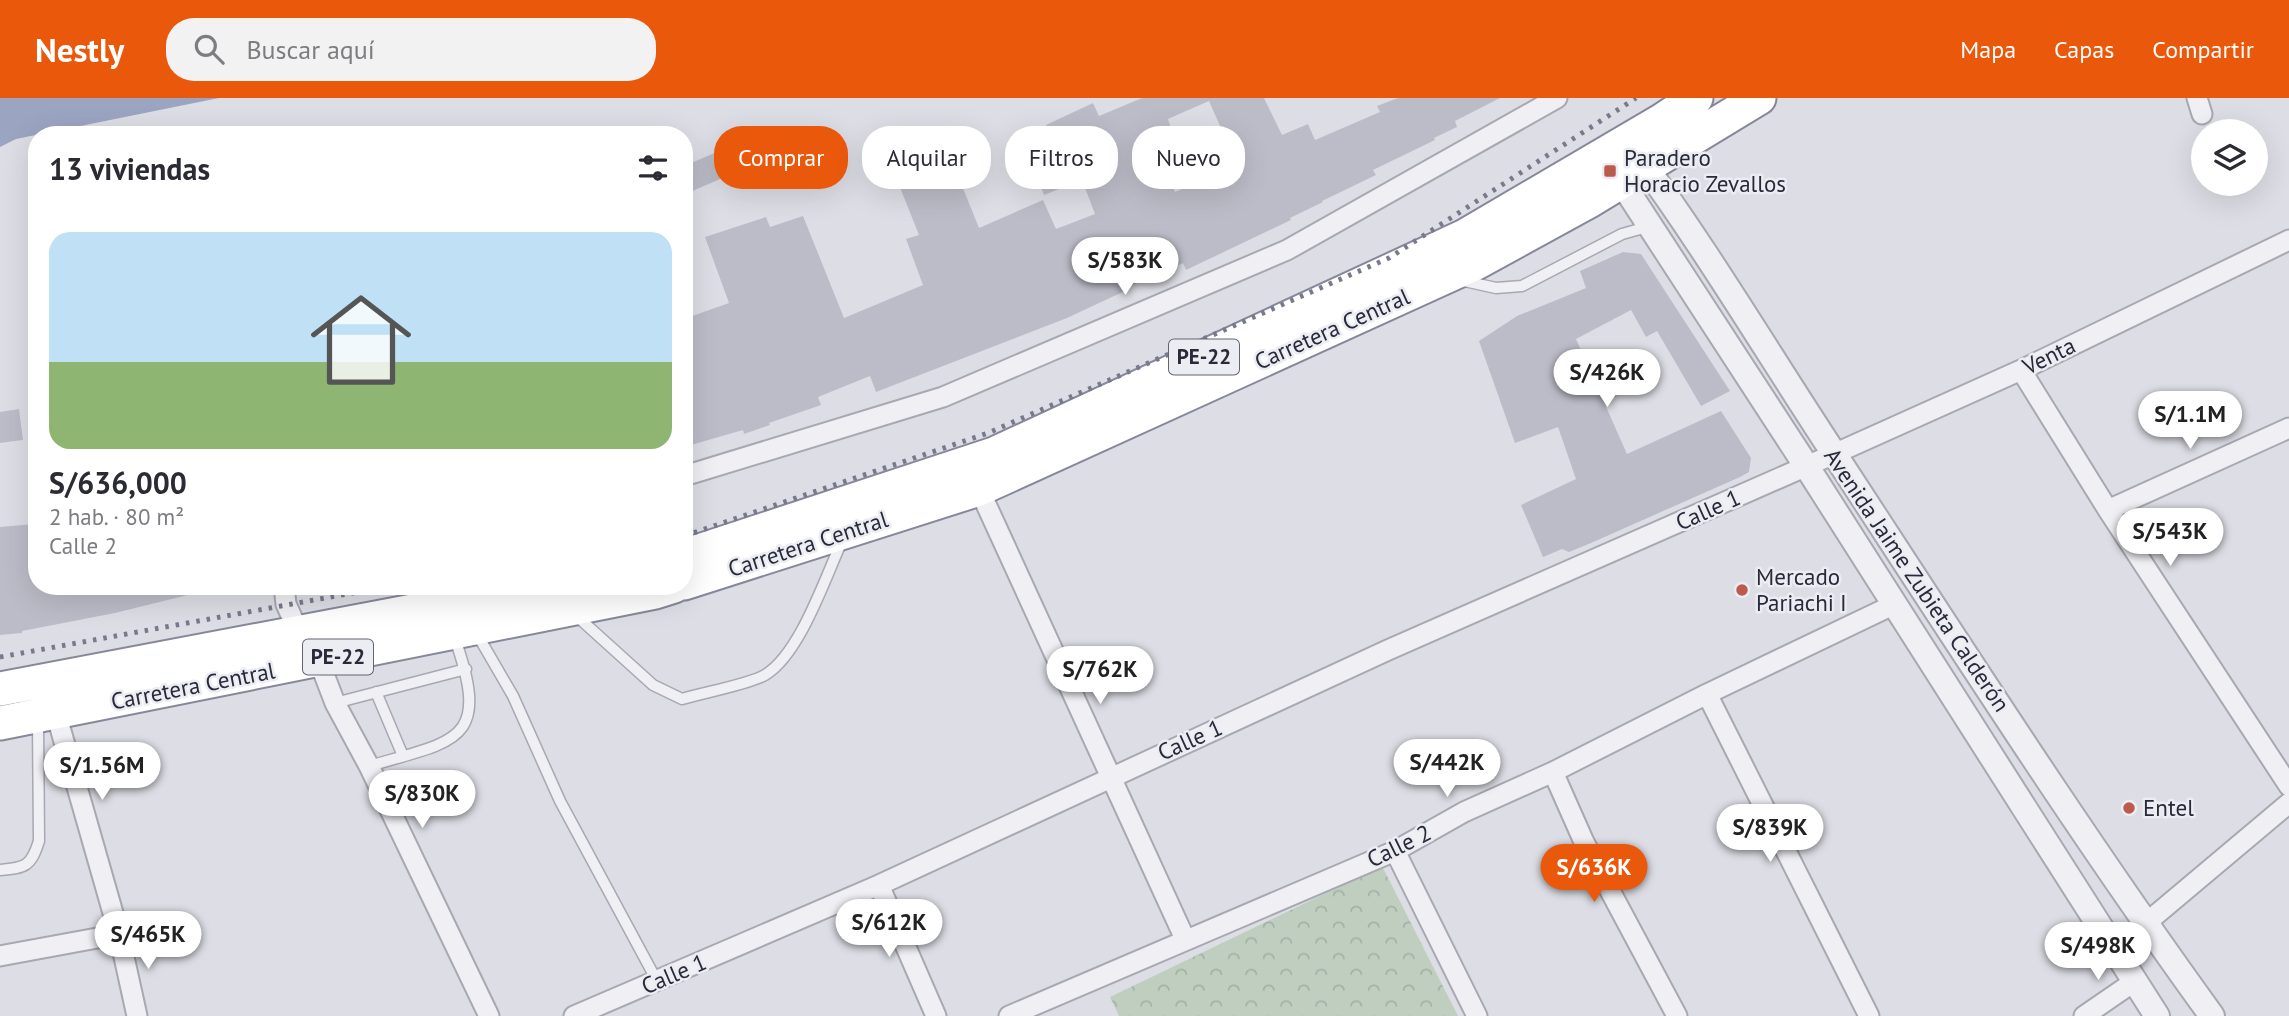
<!DOCTYPE html>
<html lang="es">
<head>
<meta charset="utf-8">
<style>
	body { margin:0; font-family:"PT Sans",sans-serif; background:#f2f2f3; color:#2b2b33; height:100vh; display:flex; flex-direction:column; font-size:26px; white-space:nowrap }
	* { box-sizing:border-box; margin:0 }
	p { font-size:23px; color:#7c7c81 }
	.icon { flex:none; width:38px; height:38px; fill:none; stroke:currentColor; stroke-width:2; stroke-linecap:round; stroke-linejoin:round }
	.map { position:relative; flex:1; overflow:hidden }
	.sheet { position:absolute; left:28px; top:28px; width:665px; height:469px; display:flex; flex-direction:column; background:#fff; border-radius:28px; box-shadow:0 7px 28px #0002 }
	.sheet>* { flex:none }
	.hud { position:absolute; left:714px; top:28px; width:665px; height:63px; display:flex; gap:14px }
	.tools { position:absolute; left:2191px; top:21px; display:grid; gap:14px }
	.tools a { display:grid; place-items:center; width:77px; height:77px; border-radius:50%; background:#fff; box-shadow:0 7px 28px #0002; font-size:35px }
	.price { position:absolute; translate:-50% -60px; padding:0 16px; border-radius:24px; background:#fff; color:#222; font-size:23px; line-height:46px; filter:drop-shadow(0 2px 4px #0008) }
	.price::after { content:''; position:absolute; left:50%; top:42px; width:21px; height:16px; margin-left:-10px; background:inherit; clip-path:polygon(0 0,100% 0,50% 100%) }
	.price.on { background:#ea580c; color:#fff }
	ul { padding:0; list-style:none }
	li { display:grid; align-content:center; gap:14px; height:371px; padding:0 21px }
	li+li { border-top:2px solid #e1e1e2 }
	li span { display:grid; place-items:center; height:217px; border-radius:21px; color:#555 }
	li>.icon { margin-inline-start:auto }
	span .icon { width:126px; height:126px; fill:#fffc; stroke-width:1 }
	li b { font-size:30px }
	h2 { display:flex; justify-content:space-between; align-items:center; height:84px; padding:0 21px; font-size:30px }
	.chip { padding:0 24px; border-radius:28px; background:#fff; box-shadow:0 7px 28px #0002; font-size:24px; line-height:63px }
	.chip.on { background:#ea580c; color:#fff }
	header { display:flex; align-items:center; gap:42px; box-sizing:border-box; height:98px; padding:0 35px; background:#ea580c; color:#fff }
	header strong { font-size:33px }
	nav { display:flex; gap:38px; margin-inline-start:auto; font-size:24px }
	.search { width:490px; height:63px; background:#f2f2f3; display:flex; align-items:center; gap:18px; box-sizing:border-box; padding:0 24px; border-radius:28px; color:#7c7c81; font-size:26px }
	.map>svg:first-child { display:block }
	.park { fill:url(#park-crowns) }
	.water { fill:#9ba4c1 }
	.building { fill:#bbbcc7; fill-rule:evenodd }
	.lines { fill:none; stroke-linecap:round; stroke-linejoin:round }
	.service-casing { stroke:#a7a8b1; stroke-width:13 }
	.minor-casing { stroke:#a7a8b1; stroke-width:23 }
	.tertiary-casing { stroke:#a7a8b1; stroke-width:28 }
	.trunk-casing { stroke:#868899; stroke-width:37 }
	.service { stroke:#efeff4; stroke-width:10 }
	.minor { stroke:#efeff4; stroke-width:19 }
	.tertiary { stroke:#efeff4; stroke-width:24 }
	.trunk { stroke:#fff; stroke-width:33 }
	.rail { stroke:#787a8c; stroke-width:5; stroke-dasharray:3.5 7; stroke-linecap:butt }
	.poi-dot { fill:#bd5a4e; stroke:#ecedf3; stroke-width:2.5 }
	.labels { text-anchor:middle; stroke-width:5; stroke-linejoin:round; paint-order:stroke }
	.shield { fill:#ecedf3; stroke:#636471; stroke-width:2 }
	.shield-label { font-size:21px; font-weight:bold; fill:#282a39 }
	.poi-label { font-size:23px; fill:#282a39; stroke:#ecedf3; text-anchor:start }
	.street-label { font-size:23px; fill:#282a39; stroke:#ecedf3 }
</style>
</head>
<body>
<header>
<strong>Nestly</strong>
<div class="search"><svg class="icon" aria-label="search" viewBox="0 0 24 24"><circle cx="10" cy="10" r="6"/><path d="M15 15l6 6"/></svg>Buscar aquí</div>
<nav><a>Mapa</a><a>Capas</a><a>Compartir</a></nav>
</header>
<div class="map">
<svg width="2289" height="918" viewBox="0 0 2289 918">
	<defs>
		<pattern id="park-crowns" width="20" height="18" patternUnits="userSpaceOnUse" patternTransform="scale(1.75)"><rect width="20" height="18" fill="#bfcebf"/><path d="M2 6a3 3 0 1 1 6 0M12 15a3 3 0 1 1 6 0" fill="none" stroke="#a4b1a5"/></pattern>
	</defs>
	<rect width="100%" height="100%" fill="#dddee5"/>
	<!-- park -->
	<path class="park" d="M 1382,768 L 1458,918 L 1119,918 L 1110,899 Z"/>
	<!-- water -->
	<path class="water" d="M 0,0 L 219,0 L 16,41 L 0,49 Z"/>
	<!-- building -->
	<path class="building" d="M 1142,0 L 1264,0 L 1282,37 L 1308,26 L 1315,42 L 1380,14 L 1377,8 L 1398,0 L 1500,0 L 1455,23 L 1457,29 L 1434,40 L 1435,42 L 1373,72 L 1376,77 L 1322,103 L 1323,104 L 1290,120 L 1291,122 L 1186,172 L 1183,165 L 1125,190 L 1127,192 L 1067,220 L 876,294 L 870,278 L 818,299 L 821,307 L 769,325 L 770,327 L 744,336 L 743,332 L 684,349 L 684,221 L 729,205 L 705,139 L 766,119 L 770,129 L 803,118 L 844,220 L 923,187 L 906,141 L 919,137 L 891,67 L 879,74 L 871,52 L 897,46 L 900,60 L 944,43 L 979,130 L 1043,102 L 1056,131 L 1095,116 L 1082,82 L 1044,97 L 1030,60 L 1056,51 L 1046,27 L 1093,5 L 1099,18 ZM 1209,3 L 1232,55 L 1206,67 L 1211,79 L 1175,94 L 1153,45 L 1160,43 L 1157,35 L 1171,30 L 1168,21 Z
		M 731,48 L 741,72 L 690,94 L 684,81 L 684,68 Z
		M 1623,154 L 1641,156 L 1730,293 L 1701,308 L 1657,233 L 1646,239 L 1631,212 L 1576,241 L 1627,356 L 1721,313 L 1751,360 L 1749,374 L 1740,379 L 1591,445 L 1569,454 L 1562,451 L 1543,459 L 1521,407 L 1576,381 L 1558,329 L 1515,345 L 1479,243 L 1517,218 L 1586,190 L 1580,173 Z
		M 19,311 L 23,342 L 0,345 L 0,314 Z
		M 33,426 L 37,450 L 37,488 L 191,488 L 192,496 L 115,515 L 22,533 L 22,535 L 0,537 L 0,429 Z"/>
	<g class="lines">
		<defs>
			<path id="service" d="M 1460,182 L 1496,190 L 1522,188 L 1622,136 L 1647,129
				M 562,488 L 570,512 L 653,587 L 682,601 C 702,595 750,586 765,577 C 800,556 825,480 842,443
				M 477,536 L 513,598 L 560,703 L 657,883
				M 376,594 L 403,658
				M 335,605 L 466,571
				M 369,668 C 460,642 491,643 454,538
				M 0,772 C 26,770 31,768 39,743 L 38,624"/>
			<path id="minor" d="M 2197,0 L 2202,16
				M 2021,272 L 2108,412 L 2289,688
				M 684,378 L 943,299 L 1287,152 L 1557,0
				M 979,391 L 1185,841
				M 2108,412 L 2289,330
				M 284,488 L 286,506 L 299,535 L 319,563 L 335,605 L 369,668 L 489,918
				M 1707,596 L 1869,918
				M 53,605 L 119,836 L 137,918
				M 1553,674 L 1584,744 L 1677,918
				M 1395,753 L 1477,918
				M 879,787 L 936,918
				M 2114,847 L 2145,826 L 2289,705
				M 0,858 L 119,836
				M 574,918 L 879,787 L 1388,552 L 1834,356 L 2021,272 L 2289,142
				M 1009,918 L 1395,753 L 1464,714 L 1553,674 L 1707,596 L 1895,506
				M 2084,918 L 2135,883"/>
			<path id="tertiary" d="M 1637,57 C 1708,154 1769,257 1835,357 C 1958,545 2080,736 2212,918
				M 1613,71 L 1807,369 L 2157,918"/>
			<path id="trunk" d="M 684,458 L 994,356 L 1465,138 L 1661,23 L 1696,0
				M 684,485 L 979,391 L 1476,165 L 1591,102 L 1759,0
				M 0,591 L 545,488
				M 0,625 L 655,494 L 674,488"/>
		</defs>
		<!-- service casing -->
		<use href="#service" class="service-casing"/>
		<!-- minor casing -->
		<use href="#minor" class="minor-casing"/>
		<!-- tertiary casing -->
		<use href="#tertiary" class="tertiary-casing"/>
		<!-- trunk casing -->
		<use href="#trunk" class="trunk-casing"/>
		<!-- service -->
		<use href="#service" class="service"/>
		<!-- minor -->
		<use href="#minor" class="minor"/>
		<!-- tertiary -->
		<use href="#tertiary" class="tertiary"/>
		<!-- trunk -->
		<use href="#trunk" class="trunk"/>
		<!-- rail -->
		<path class="rail" d="M 684,438 L 988,335 L 1389,160 L 1636,0
			M 0,559 L 391,488"/>
	</g>
	<!-- markers -->
	<g class="poi-dot">
		<rect x="1603" y="66" width="14" height="14" rx="3.5"/>
		<circle cx="1742" cy="492" r="7"/>
		<circle cx="2129" cy="710" r="7"/>
	</g>
	<g class="labels">
		<!-- shield labels -->
		<g class="shield">
			<rect x="1169" y="241.5" width="70" height="35" rx="5"/>
			<rect x="303" y="541.5" width="70" height="35" rx="5"/>
		</g>
		<g class="shield-label">
			<text x="1204" y="266">PE-22</text>
			<text x="338" y="566">PE-22</text>
		</g>
		<!-- poi labels -->
		<g class="poi-label">
			<text x="1624" y="68">Paradero<tspan x="1624" dy="26">Horacio Zevallos</tspan></text>
			<text x="1756" y="487">Mercado<tspan x="1756" dy="26">Pariachi I</tspan></text>
			<text x="2143" y="718">Entel</text>
		</g>
		<!-- street labels -->
		<g class="street-label">
			<text transform="translate(1332 231) rotate(-24)" y="8">Carretera Central</text>
			<text transform="translate(2049 258) rotate(-26)" y="8">Venta</text>
			<text transform="translate(1708 412) rotate(-24)" y="8">Calle 1</text>
			<text transform="translate(808 446) rotate(-18)" y="8">Carretera Central</text>
			<text transform="translate(1917 482) rotate(56)" y="8">Avenida Jaime Zubieta Calderón</text>
			<text transform="translate(193 588) rotate(-11)" y="8">Carretera Central</text>
			<text transform="translate(1190 642) rotate(-24)" y="8">Calle 1</text>
			<text transform="translate(1399 748) rotate(-26)" y="8">Calle 2</text>
			<text transform="translate(674 876) rotate(-23)" y="8">Calle 1</text>
		</g>
	</g>
</svg>
<div class="tools">
<a><svg class="icon" aria-label="layers" viewBox="0 0 24 24"><path d="M12 4l9 5-9 5-9-5zM3 14l9 5 9-5"/></svg></a>
</div>
<b class="price" style="left:1125px;top:199px">S/583K</b>
<b class="price" style="left:1607px;top:311px">S/426K</b>
<b class="price" style="left:2190px;top:353px">S/1.1M</b>
<b class="price" style="left:2170px;top:470px">S/543K</b>
<b class="price" style="left:1100px;top:608px">S/762K</b>
<b class="price" style="left:1447px;top:701px">S/442K</b>
<b class="price" style="left:102px;top:704px">S/1.56M</b>
<b class="price" style="left:422px;top:732px">S/830K</b>
<b class="price" style="left:1770px;top:766px">S/839K</b>
<b class="price on" style="left:1594px;top:806px">S/636K</b>
<b class="price" style="left:889px;top:861px">S/612K</b>
<b class="price" style="left:148px;top:873px">S/465K</b>
<b class="price" style="left:2098px;top:884px">S/498K</b>
<div class="hud">
<a class="chip on">Comprar</a>
<a class="chip">Alquilar</a>
<a class="chip">Filtros</a>
<a class="chip">Nuevo</a>
</div>
<section class="sheet">
<h2>13 viviendas<svg class="icon" aria-label="filters" viewBox="0 0 24 24"><path d="M4 7h16M4 17h16"/><circle cx="9" cy="7" r="2"/><circle cx="15" cy="17" r="2"/></svg></h2>
<ul>
<li><span style="background:linear-gradient(#bfe0f5 60%,#8fb573 0)"><svg class="icon" aria-label="home" viewBox="0 0 24 24"><path d="M3 11l9-7 9 7M6 9v11h12V9"/></svg></span><div><b>S/636,000</b><p>2 hab. · 80 m²</p><p>Calle 2</p></div></li>
</ul>
</section>
</div>
</body>
</html>
